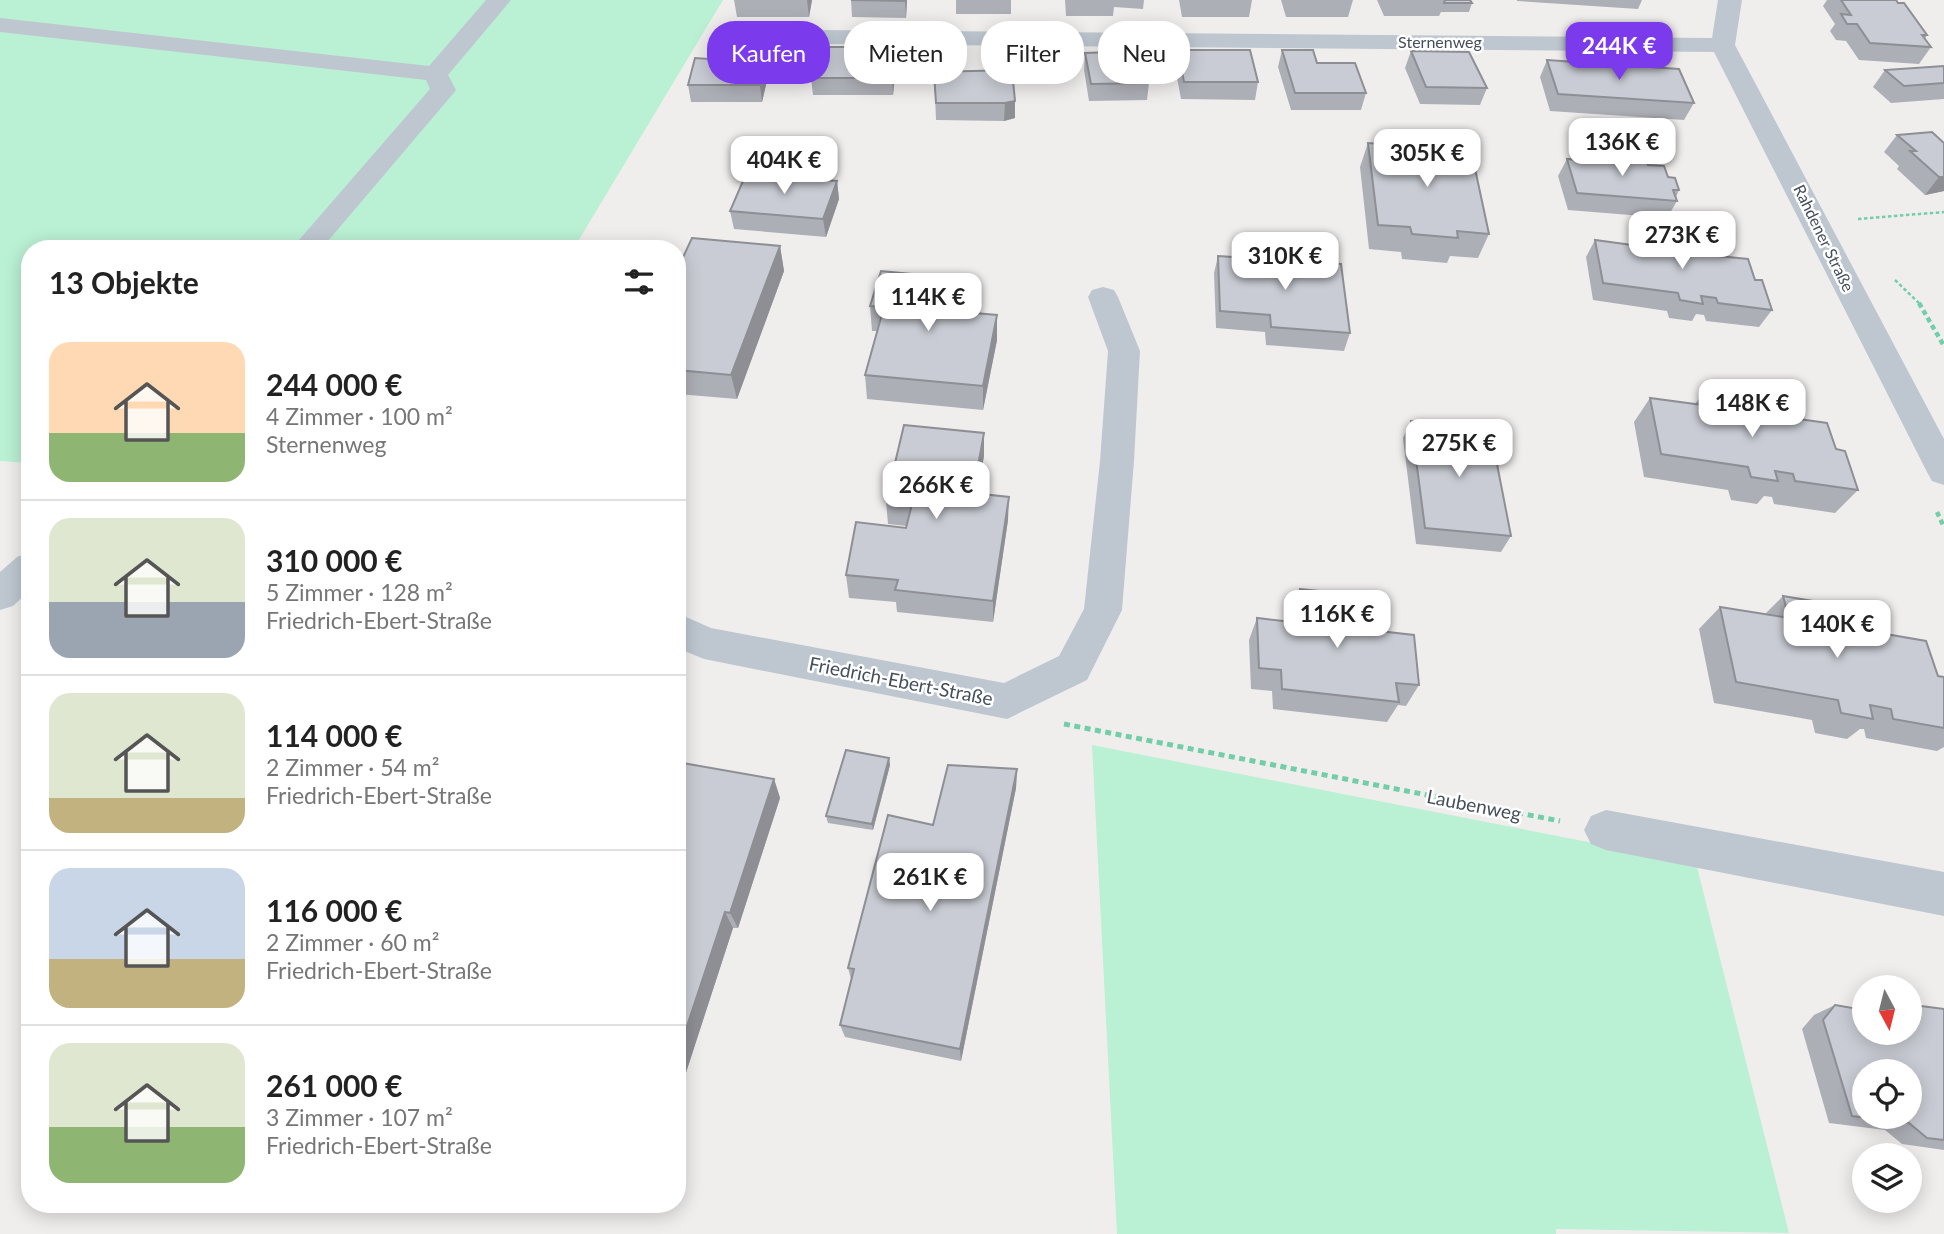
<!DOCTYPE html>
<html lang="de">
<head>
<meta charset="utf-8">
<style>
	body { margin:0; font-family:Lato,sans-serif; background:#f6f6f6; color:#222; height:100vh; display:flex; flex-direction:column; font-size:26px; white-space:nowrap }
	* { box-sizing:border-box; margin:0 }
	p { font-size:23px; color:#767676 }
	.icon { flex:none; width:38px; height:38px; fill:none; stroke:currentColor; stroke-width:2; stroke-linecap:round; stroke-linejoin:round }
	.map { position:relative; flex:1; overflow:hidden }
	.sheet { position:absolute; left:21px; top:240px; width:665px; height:973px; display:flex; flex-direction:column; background:#fff; border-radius:28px; box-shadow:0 4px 18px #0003 }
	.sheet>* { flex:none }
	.top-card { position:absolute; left:707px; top:21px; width:665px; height:63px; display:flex; gap:14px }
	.needle { width:46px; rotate:173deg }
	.tools { position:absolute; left:1852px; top:975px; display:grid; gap:14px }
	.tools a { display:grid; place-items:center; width:70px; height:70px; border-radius:50%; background:#fff; box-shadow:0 4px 18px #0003; font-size:35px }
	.price { position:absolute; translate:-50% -60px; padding:0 16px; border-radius:14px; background:#fff; color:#222; font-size:23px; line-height:46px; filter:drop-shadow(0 2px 4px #0008) }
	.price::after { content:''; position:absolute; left:50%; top:42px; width:21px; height:16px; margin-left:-10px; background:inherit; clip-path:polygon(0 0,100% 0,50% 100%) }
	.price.current { background:#7c3aed; color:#fff }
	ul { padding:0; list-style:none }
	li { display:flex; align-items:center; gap:21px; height:175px; padding:0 28px }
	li+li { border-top:2px solid #e0e0e0 }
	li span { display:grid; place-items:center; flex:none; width:196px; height:140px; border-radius:21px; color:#555 }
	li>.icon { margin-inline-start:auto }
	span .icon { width:84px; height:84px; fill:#fffc; stroke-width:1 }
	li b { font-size:30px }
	h2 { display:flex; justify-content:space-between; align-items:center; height:84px; padding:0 28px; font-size:30px }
	.chip { padding:0 24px; border-radius:28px; background:#fff; box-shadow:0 4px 18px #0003; font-size:24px; line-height:63px }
	.chip.current { background:#7c3aed; color:#fff }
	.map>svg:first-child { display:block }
	.green { fill:#baf0d4 }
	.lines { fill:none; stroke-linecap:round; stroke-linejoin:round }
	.path-far2 { stroke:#72cea9; stroke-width:2.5; stroke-dasharray:3.5 2.5; stroke-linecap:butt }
	.path-far1 { stroke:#72cea9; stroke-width:4.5; stroke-dasharray:5 3.5; stroke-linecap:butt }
	.path { stroke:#72cea9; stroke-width:5; stroke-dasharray:6 4.5; stroke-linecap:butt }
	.minor { fill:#bec7d0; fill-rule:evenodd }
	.wall { fill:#adafb6 }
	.shaded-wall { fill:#8d8f94 }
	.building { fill:#c9ccd4; stroke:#8d8f94; stroke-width:2; fill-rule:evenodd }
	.labels { text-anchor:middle; stroke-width:5; stroke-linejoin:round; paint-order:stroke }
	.far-street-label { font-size:16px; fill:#454f5b; stroke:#fff }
	.street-label { font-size:19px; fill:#454f5b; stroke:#fff }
</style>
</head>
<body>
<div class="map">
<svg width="1944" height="1234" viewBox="0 0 1944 1234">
	<rect width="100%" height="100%" fill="#f0eeed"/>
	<!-- green -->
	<path class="green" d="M 0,0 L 723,0 L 574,248 L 30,248 L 30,463 L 0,461 Z
		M 1092,745 L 1696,863 L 1789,1233 L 1556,1229 L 1556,1234 L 1117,1234 Z"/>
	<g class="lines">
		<!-- path-far2 -->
		<path class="path-far2" d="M 1858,219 L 1944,212
			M 1895,280 L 1921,305"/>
		<!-- path-far1 -->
		<path class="path-far1" d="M 1919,303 L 1944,346
			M 1937,512 L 1944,527"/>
		<!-- path -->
		<path class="path" d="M 1064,724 L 1560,821"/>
		<!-- minor -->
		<path class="minor" d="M 486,0 L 511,0 L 448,75 L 456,90 L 452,95 L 322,248 L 292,248 L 430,89 L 426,80 L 0,32 L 0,18 L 429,66 Z
			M 1718,0 L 1742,0 L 1735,45 L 1944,439 L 1944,485 L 1932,481 L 1927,472 L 1714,52 L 820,44 L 811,42 L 808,37 L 811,32 L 820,30 L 1712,38 Z
			M 1103,287 L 1114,290 L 1118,297 L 1140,351 L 1134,461 L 1122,610 L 1087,680 L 1007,719 L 704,659 L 677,648 L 677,613 L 711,628 L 1004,683 L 1059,656 L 1084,609 L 1100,461 L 1108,351 L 1088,297 L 1092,290 Z
			M 30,552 L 30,590 L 13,606 L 0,610 L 0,572 L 17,557 Z
			M 1606,810 L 1944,872 L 1944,916 L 1606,850 L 1591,844 L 1584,830 L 1591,816 Z"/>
	</g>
	<!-- wall -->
	<path class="wall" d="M 734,0 L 812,0 L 809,17 L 737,17 Z
		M 851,0 L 907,0 L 906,18 L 852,17 Z
		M 956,0 L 1011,0 L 1011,14 L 956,14 Z
		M 1065,0 L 1144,0 L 1143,9 L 1114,7 L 1113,16 L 1066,16 Z
		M 1179,0 L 1252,0 L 1249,17 L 1182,17 Z
		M 1281,0 L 1353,0 L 1348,17 L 1286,17 Z
		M 1377,0 L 1470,0 L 1472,3 L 1469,12 L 1441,12 L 1439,16 L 1384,16 Z
		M 1517,0 L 1642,0 L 1638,9 L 1517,1 Z
		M 1827,0 L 1896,0 L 1927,35 L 1925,39 L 1931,47 L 1919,64 L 1859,60 L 1846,41 L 1836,40 L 1830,31 L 1835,24 L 1823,6 Z
		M 1178,50 L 1258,82 L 1255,100 L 1181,99 L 1175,67 Z
		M 1282,50 L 1317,63 L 1366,93 L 1361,110 L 1291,110 L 1278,67 Z
		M 1411,51 L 1487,88 L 1480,105 L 1420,104 L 1405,68 Z
		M 1085,53 L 1149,83 L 1147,100 L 1089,101 L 1084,70 Z
		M 709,59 L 772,59 L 762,102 L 691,102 L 688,85 Z
		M 1547,60 L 1694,103 L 1684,120 L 1550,111 L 1540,77 Z
		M 896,64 L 893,95 L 813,95 L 811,78 Z
		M 1944,66 L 1944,99 L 1891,103 L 1873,87 L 1885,70 Z
		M 934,72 L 1015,101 L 1015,118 L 1004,121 L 936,120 Z
		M 1932,132 L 1944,191 L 1925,195 L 1897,169 L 1899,166 L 1884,152 L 1897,135 Z
		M 1397,139 L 1441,148 L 1489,234 L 1478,258 L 1450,256 L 1447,263 L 1402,259 L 1401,252 L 1369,249 L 1360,167 L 1368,143 L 1395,144 Z
		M 1586,154 L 1648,165 L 1668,177 L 1679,190 L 1676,197 L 1677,201 L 1667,218 L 1568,210 L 1558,176 L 1567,159 L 1583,160 Z
		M 837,181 L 839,199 L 826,237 L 734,229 L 730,211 Z
		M 1644,234 L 1718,256 L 1755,280 L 1772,310 L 1759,327 L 1706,321 L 1704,315 L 1696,314 L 1692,321 L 1669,318 L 1667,311 L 1593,300 L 1586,257 L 1595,240 L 1637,245 Z
		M 780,246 L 784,271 L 737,399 L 677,394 L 677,270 Z
		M 1218,256 L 1350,333 L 1344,351 L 1266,345 L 1265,332 L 1216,328 L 1214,273 Z
		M 942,297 L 965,299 L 965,312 L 997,340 L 983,410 L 867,399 L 865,375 L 877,331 L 872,331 L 870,306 Z
		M 1706,390 L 1792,418 L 1836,449 L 1858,490 L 1835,513 L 1774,504 L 1772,497 L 1764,496 L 1757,504 L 1731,500 L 1728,490 L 1644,477 L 1634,422 L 1650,398 L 1695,404 Z
		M 1411,421 L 1511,536 L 1501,552 L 1416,544 L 1403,438 Z
		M 984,433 L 984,456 L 977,493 L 1008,520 L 993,622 L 897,612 L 896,602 L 849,598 L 846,575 L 906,528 L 907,526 L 888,524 L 886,501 Z
		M 1300,589 L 1370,630 L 1419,685 L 1406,706 L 1398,705 L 1387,722 L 1273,709 L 1272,691 L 1251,689 L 1249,640 L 1257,618 L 1291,622 L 1291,611 Z
		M 1783,596 L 1886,634 L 1938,676 L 1944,677 L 1944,747 L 1937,751 L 1866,738 L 1864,729 L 1860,729 L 1847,739 L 1815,733 L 1812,720 L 1714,703 L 1699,629 L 1720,607 L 1765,614 Z
		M 889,758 L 890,765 L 873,830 L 828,823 L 826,816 Z
		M 677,762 L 774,779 L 780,798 L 738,928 L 733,928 L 680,1091 L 677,1091 Z
		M 1017,769 L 1016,788 L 961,1061 L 845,1037 L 840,1025 L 851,979 L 848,968 L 933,825 Z
		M 1835,1005 L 1909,1032 L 1909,1007 L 1913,1005 L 1944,1009 L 1944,1150 L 1902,1144 L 1885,1130 L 1829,1123 L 1802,1029 L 1814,1015 Z"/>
	<!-- shaded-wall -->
	<path class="shaded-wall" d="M 807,0 L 812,0 L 809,17 Z
		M 905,0 L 907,0 L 906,18 L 905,1 Z
		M 769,42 L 772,59 L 762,102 L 760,85 Z
		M 895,47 L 896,64 L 893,95 L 892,78 Z
		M 1015,101 L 1015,118 L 1004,121 L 1005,103 Z
		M 1939,177 L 1944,177 L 1944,191 L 1925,195 Z
		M 837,181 L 839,199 L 826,237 L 823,219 Z
		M 780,246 L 784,271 L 737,399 L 731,375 Z
		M 941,277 L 942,301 L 937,296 Z
		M 997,315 L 997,340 L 983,410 L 983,386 Z
		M 984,433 L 984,456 L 973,516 L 973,493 Z
		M 1009,497 L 1008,520 L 993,622 L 993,601 Z
		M 889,758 L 890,765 L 873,830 L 872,824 Z
		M 1017,769 L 1016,788 L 961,1061 L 960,1049 Z
		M 774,779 L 780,798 L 738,928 L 730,913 Z
		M 725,912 L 733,928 L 680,1091 L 677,1088 L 677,1056 Z"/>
	<!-- building -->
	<path class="building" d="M 851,0 L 905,0 L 905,1 Z
		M 1445,0 L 1470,0 L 1472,3 L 1444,3 Z
		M 1841,0 L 1896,0 L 1898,3 L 1904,3 L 1927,35 L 1922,35 L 1931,47 L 1870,43 L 1857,24 L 1847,24 L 1841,14 L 1851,15 Z
		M 714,42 L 769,42 L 760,85 L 688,85 L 695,58 L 709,59 Z
		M 816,47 L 895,47 L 892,78 L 811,78 Z
		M 1178,50 L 1250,50 L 1258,82 L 1184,82 Z
		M 1282,50 L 1313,50 L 1317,63 L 1355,63 L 1366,93 L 1295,93 Z
		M 1141,51 L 1149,83 L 1091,84 L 1085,53 Z
		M 1411,51 L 1469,52 L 1487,88 L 1426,87 Z
		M 1547,60 L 1679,69 L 1694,103 L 1558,94 Z
		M 1944,66 L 1944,83 L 1904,86 L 1885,70 Z
		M 1012,70 L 1015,101 L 1005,103 L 936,103 L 934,72 Z
		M 1932,132 L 1944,143 L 1944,177 L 1939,177 L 1910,151 L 1916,151 L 1897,135 Z
		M 1397,139 L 1439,142 L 1441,148 L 1471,150 L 1489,234 L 1457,231 L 1458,238 L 1412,234 L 1410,227 L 1378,225 L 1368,143 L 1398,145 Z
		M 1586,154 L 1646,159 L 1648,165 L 1664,166 L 1668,177 L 1675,178 L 1679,190 L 1673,190 L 1677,201 L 1577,193 L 1567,159 L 1589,161 Z
		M 746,174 L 837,181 L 823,219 L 730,211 Z
		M 1644,234 L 1715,243 L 1718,256 L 1748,259 L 1755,280 L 1762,280 L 1772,310 L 1718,303 L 1716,298 L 1701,296 L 1703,304 L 1680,300 L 1678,293 L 1603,283 L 1595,240 L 1647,247 Z
		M 692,238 L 780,246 L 731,375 L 677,370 L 677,270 Z
		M 1218,256 L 1341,264 L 1350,333 L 1271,327 L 1270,315 L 1220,311 Z
		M 881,271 L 941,277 L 937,296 L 965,299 L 963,312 L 997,315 L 983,386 L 865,375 L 884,307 L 870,306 Z
		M 1706,390 L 1788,402 L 1792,418 L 1827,423 L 1836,449 L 1845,451 L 1858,490 L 1795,481 L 1793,474 L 1775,471 L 1778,481 L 1751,477 L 1748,467 L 1661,454 L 1650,398 L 1710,406 Z
		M 1411,421 L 1490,428 L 1511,536 L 1425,528 Z
		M 904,425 L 984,433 L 973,493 L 1009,497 L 993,601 L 895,590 L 898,580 L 846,575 L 856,522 L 906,528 L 912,504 L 886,501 Z
		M 1300,589 L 1367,596 L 1370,630 L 1414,635 L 1419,685 L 1396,683 L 1399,702 L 1282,689 L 1281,670 L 1259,668 L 1257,618 L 1300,623 Z
		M 1783,596 L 1879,612 L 1886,634 L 1926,641 L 1938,676 L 1944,677 L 1944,728 L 1893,719 L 1891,709 L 1870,705 L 1873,719 L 1841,713 L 1838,700 L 1736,682 L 1720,607 L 1789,618 Z
		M 846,750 L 889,758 L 872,824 L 826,816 Z
		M 677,762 L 774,779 L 730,913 L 725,912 L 677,1056 Z
		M 948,765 L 1017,769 L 960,1049 L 840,1025 L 854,969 L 848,968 L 888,815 L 933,825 Z
		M 1835,1005 L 1864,1010 L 1864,1032 L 1909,1032 L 1909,1016 L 1917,1017 L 1913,1005 L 1944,1009 L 1944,1140 L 1927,1138 L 1909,1123 L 1852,1116 L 1823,1020 ZM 1864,1071 L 1909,1071 L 1909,1116 L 1864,1116 Z"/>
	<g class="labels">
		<!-- far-street labels -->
		<g class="far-street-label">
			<text x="1440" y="48">Sternenweg</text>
			<text transform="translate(1824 238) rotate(64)" y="6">Rahdener Straße</text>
		</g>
		<!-- street labels -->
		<g class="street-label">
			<text transform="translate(901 681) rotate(11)" y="7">Friedrich-Ebert-Straße</text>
			<text transform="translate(1474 805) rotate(11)" y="7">Laubenweg</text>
		</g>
	</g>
</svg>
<div class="tools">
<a><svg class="needle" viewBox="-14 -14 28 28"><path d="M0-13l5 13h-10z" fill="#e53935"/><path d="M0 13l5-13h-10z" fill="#767676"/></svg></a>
<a><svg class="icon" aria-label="locate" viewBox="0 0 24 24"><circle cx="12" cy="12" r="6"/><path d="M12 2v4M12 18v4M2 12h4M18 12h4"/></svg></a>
<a><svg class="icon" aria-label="layers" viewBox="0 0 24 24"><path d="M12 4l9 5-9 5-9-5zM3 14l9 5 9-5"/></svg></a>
</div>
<b class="price current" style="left:1619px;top:82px">244K €</b>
<b class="price" style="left:1622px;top:178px">136K €</b>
<b class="price" style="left:1427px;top:189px">305K €</b>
<b class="price" style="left:784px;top:196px">404K €</b>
<b class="price" style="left:1682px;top:271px">273K €</b>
<b class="price" style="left:1285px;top:292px">310K €</b>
<b class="price" style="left:928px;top:333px">114K €</b>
<b class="price" style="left:1752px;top:439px">148K €</b>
<b class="price" style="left:1459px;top:479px">275K €</b>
<b class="price" style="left:936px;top:521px">266K €</b>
<b class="price" style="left:1337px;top:650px">116K €</b>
<b class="price" style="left:1837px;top:660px">140K €</b>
<b class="price" style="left:930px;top:913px">261K €</b>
<div class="top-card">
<a class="chip current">Kaufen</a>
<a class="chip">Mieten</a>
<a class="chip">Filter</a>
<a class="chip">Neu</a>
</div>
<section class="sheet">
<h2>13 Objekte<svg class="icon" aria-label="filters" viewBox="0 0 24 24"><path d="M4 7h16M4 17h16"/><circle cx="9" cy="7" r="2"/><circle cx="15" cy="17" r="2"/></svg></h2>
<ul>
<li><span style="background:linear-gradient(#ffd9b3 65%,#8fb573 0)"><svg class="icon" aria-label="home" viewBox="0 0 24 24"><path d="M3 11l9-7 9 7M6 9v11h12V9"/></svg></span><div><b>244 000 €</b><p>4 Zimmer · 100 m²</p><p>Sternenweg</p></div></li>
<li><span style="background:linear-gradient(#dfe7d0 60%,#9aa5b1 0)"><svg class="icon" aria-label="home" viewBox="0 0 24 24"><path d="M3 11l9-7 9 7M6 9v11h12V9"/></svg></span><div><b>310 000 €</b><p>5 Zimmer · 128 m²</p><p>Friedrich-Ebert-Straße</p></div></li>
<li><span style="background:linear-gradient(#dfe7d0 75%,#c2b280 0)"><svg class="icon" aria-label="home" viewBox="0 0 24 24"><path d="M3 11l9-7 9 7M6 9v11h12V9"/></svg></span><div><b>114 000 €</b><p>2 Zimmer · 54 m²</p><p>Friedrich-Ebert-Straße</p></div></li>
<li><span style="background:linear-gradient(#c9d6e8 65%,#c2b280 0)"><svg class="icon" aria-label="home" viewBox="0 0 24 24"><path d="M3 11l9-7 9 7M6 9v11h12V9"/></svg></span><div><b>116 000 €</b><p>2 Zimmer · 60 m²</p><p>Friedrich-Ebert-Straße</p></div></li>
<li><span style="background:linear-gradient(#dfe7d0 60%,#8fb573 0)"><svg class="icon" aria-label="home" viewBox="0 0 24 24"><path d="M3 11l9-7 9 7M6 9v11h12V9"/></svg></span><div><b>261 000 €</b><p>3 Zimmer · 107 m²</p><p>Friedrich-Ebert-Straße</p></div></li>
</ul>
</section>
</div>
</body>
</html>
